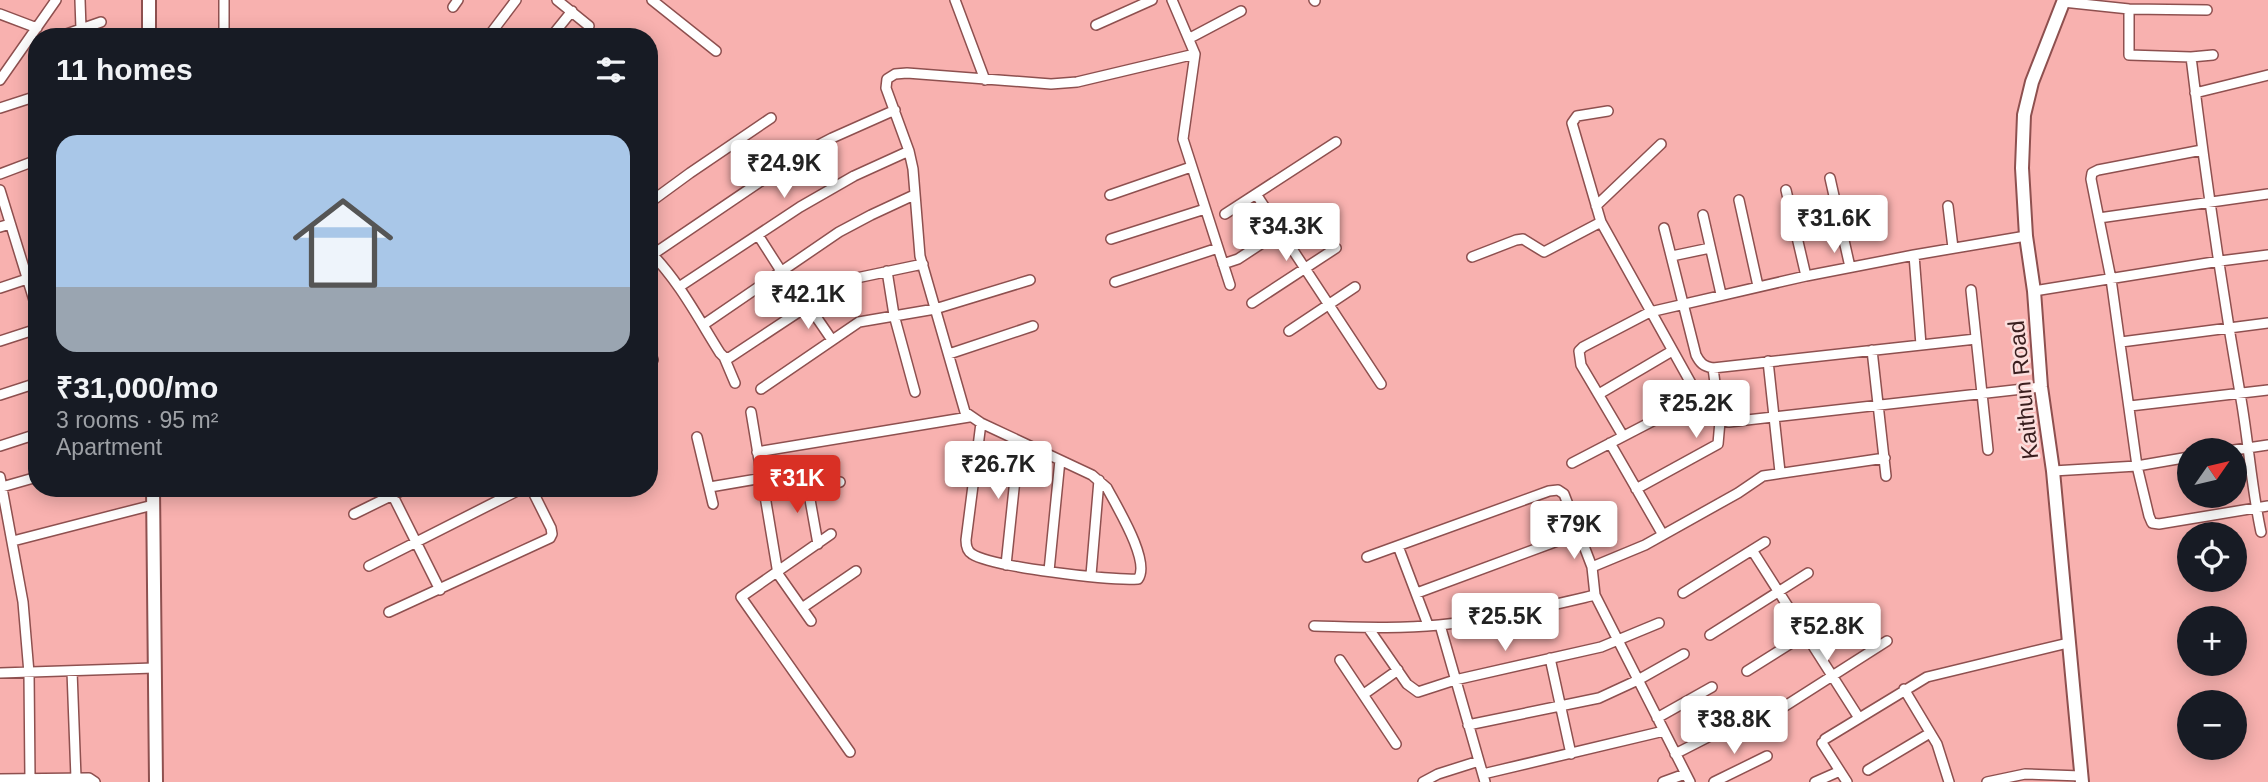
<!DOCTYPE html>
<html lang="en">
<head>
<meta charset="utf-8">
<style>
	body { margin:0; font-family:Arial,sans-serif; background:#20242c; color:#f1f3f6; height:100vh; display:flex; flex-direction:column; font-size:26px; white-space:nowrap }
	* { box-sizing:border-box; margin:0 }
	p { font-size:23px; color:#9ea1a6 }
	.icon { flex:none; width:38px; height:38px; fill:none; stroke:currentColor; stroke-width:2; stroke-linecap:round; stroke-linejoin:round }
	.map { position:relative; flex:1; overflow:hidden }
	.panel { position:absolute; left:28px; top:28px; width:630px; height:469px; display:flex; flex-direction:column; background:#171b24; border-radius:28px; box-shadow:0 4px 18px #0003 }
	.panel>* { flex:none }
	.needle { width:46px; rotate:56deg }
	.fabs { position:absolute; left:2177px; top:438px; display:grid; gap:14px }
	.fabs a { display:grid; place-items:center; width:70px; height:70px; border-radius:50%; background:#171b24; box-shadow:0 4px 18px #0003; font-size:35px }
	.price { position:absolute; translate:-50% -60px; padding:0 16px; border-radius:7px; background:#fff; color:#222; font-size:23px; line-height:46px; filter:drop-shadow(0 2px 4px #0008) }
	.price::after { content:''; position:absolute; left:50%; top:42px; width:21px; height:16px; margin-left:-10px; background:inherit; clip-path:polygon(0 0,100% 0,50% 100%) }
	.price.on { background:#d93025; color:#fff }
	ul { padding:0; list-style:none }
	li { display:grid; align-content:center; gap:14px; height:371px; padding:0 28px }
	li span { display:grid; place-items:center; height:217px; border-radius:21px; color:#555 }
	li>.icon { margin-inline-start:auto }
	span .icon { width:126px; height:126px; fill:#fffc; stroke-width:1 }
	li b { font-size:30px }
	h2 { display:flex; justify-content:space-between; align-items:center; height:84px; padding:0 28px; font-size:30px }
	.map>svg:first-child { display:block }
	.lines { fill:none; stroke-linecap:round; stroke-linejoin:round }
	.street-casing { stroke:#8e504f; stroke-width:12 }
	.secondary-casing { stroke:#8e504f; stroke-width:16 }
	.street { stroke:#fff; stroke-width:9 }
	.secondary { stroke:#fff; stroke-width:12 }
	.labels { text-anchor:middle; stroke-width:5; stroke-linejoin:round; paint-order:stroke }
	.street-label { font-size:23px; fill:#3a1f1f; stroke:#fcdedd }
</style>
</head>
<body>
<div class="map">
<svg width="2268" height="782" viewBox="0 0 2268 782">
	<rect width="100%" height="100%" fill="#f8b1af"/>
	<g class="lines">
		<defs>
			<path id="street" d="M 80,0 L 81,29
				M 557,0 L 589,26
				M 652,0 L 716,51
				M 955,0 L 985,80
				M 1172,0 L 1195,54 L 1183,139 L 1230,285
				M 1314,0 L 1315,1
				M 2063,2 L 2129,9 L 2207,10
				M 453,7 L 458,0
				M 2129,9 L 2129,55 L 2191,57 C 2205,173 2222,290 2242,405 C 2249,448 2252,490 2261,532
				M 0,14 L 37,28
				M 1096,25 L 1152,0
				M 58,37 L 101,22
				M 224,37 L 224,0
				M 488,37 L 516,0
				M 551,37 L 572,11
				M 1190,38 L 1241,11
				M 2191,57 L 2213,55
				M 0,80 L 56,0
				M 2195,93 L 2268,75
				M 0,108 L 37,96
				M 1608,111 L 1577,116 L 1572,123 L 1601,222 L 1707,412 L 1714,419 L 1729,422 L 2041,387
				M 2202,150 L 2098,170 L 2092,173 L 2091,179 L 2111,279 L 2137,466 L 2149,516 L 2152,523 L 2159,524 L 2268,506
				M 0,174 L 37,160
				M 1830,178 L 1850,267
				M 0,190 L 37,310
				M 1786,190 L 1806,276
				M 1256,194 L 1381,384
				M 1110,195 L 1191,167
				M 1739,200 L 1758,286
				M 649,203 L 690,173 L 771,118
				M 1596,206 L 1661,144
				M 1948,206 L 1953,248
				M 1225,214 L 1336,142
				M 1703,215 L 1721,294
				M 2099,218 L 2268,194
				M 0,227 L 10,224
				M 1664,228 L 1696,355 C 1700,363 1703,366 1713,368 L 1976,339
				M 758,235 L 781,271
				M 1111,239 L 1205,209
				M 649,251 C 679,281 698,318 720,353 L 724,357 L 729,358 L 847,280 L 923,264
				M 652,255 L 801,154 L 832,138 L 895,110
				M 1914,255 L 1921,345
				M 1672,256 L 1710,248
				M 1472,257 L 1516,240 L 1523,239 L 1544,252 L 1601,222
				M 1223,264 L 1238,259 L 1314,209
				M 887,271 L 894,315 L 915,392
				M 1115,282 L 1218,248
				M 679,287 L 800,207 L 854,176 L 909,151
				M 0,288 L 27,279
				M 1971,290 L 1988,450
				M 2034,291 L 2220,261 L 2268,255
				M 1252,303 L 1336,248
				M 808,305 L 832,340
				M 703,325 L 839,232 L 871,215 L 914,195
				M 1289,331 L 1355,287
				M 0,341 L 37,329
				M 2121,342 L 2268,323
				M 649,348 L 653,360 L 649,364
				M 1872,350 L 1886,476
				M 949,354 L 1033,326
				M 724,357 L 735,383
				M 1768,361 L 1780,472
				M 761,389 L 859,322 L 935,309 L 1030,280
				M 1599,394 L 1672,351
				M 0,395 L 37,383
				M 2130,406 L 2268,390
				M 751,412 L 778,574 L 811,621
				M 981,423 L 966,540 C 966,546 967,551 972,554 C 992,567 1112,581 1138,579 C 1151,562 1117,507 1107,488 L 1092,475 L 981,423 L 965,412 L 920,256 L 913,169 L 909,151 L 886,88 L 887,79 L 895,74 L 907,73 L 1051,84 L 1077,82 L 1195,54
				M 1623,436 L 1581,365 L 1579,351 L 1583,347 L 1650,312 L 1806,276 L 1914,255 L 2026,236
				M 697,437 L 713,504
				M 1610,443 L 1663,535
				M 0,446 L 37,434
				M 2234,450 L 2268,445
				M 757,452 L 969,417
				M 1572,463 L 1699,397
				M 2053,471 L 2137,466 L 2189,457
				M 0,477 L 23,602 L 29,673 L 30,779
				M 807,483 L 818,544
				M 2,487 L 37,477
				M 710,487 L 798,472 L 811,487 L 840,482
				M 389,488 L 440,590
				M 1636,489 L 1718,444 L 1720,421 L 1713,368
				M 354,514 L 407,488
				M 831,534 L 741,597 L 850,752
				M 13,541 L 153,505
				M 1398,546 L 1428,625
				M 1752,550 L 1859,718
				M 1367,557 L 1549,491 L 1558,490 L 1564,494 L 1592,567 L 1595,595 L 1690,782
				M 1006,565 L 1019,441
				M 369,566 L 523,488
				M 1592,567 L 1645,545 L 1738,493 L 1763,476 L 1885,458
				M 1049,571 L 1060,460
				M 1091,575 L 1099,480
				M 1417,593 L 1579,533
				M 1683,593 L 1765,542
				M 802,608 L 856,571
				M 389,612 L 550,538 L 552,534 L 551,528 L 531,488
				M 1440,625 L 1485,782
				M 1314,626 C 1357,627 1397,629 1439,625 C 1491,620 1544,607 1595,595
				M 1369,629 L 1407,684 L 1418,692 L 1455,680 L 1601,647 L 1659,623
				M 1710,635 L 1808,573
				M 1550,658 L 1571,754
				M 1340,660 L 1396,744
				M 72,671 L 76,778
				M 1747,671 L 1844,610
				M 0,673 L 154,668
				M 1904,689 L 1937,744 L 1949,782
				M 1364,694 L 1398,670
				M 1782,708 L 1887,641
				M 1657,718 L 1712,687
				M 1468,725 L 1599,698 L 1638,680 L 1684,654
				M 1825,739 L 1927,677 L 2068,643
				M 1822,743 L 1847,782
				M 1675,754 L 1755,713
				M 1868,770 L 1930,733
				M 1483,774 L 1664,731
				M 0,779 L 89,778 L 95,782
				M 1423,782 L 1438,774 L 1479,761
				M 1663,782 L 1685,774
				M 1714,782 L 1767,756
				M 1815,782 L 1840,771
				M 1987,782 L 2025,774 L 2081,776"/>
			<path id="secondary" d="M 149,0 L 149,37
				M 2064,0 L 2032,82 L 2024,115 L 2022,168 L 2026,236 L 2034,291 L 2041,387 L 2053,471 L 2082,782
				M 153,488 L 156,782"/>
		</defs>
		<!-- street casing -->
		<use href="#street" class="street-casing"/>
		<!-- secondary casing -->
		<use href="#secondary" class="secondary-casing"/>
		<!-- street -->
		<use href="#street" class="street"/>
		<!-- secondary -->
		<use href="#secondary" class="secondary"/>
	</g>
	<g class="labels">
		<!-- street labels -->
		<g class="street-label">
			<text transform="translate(2023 390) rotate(-96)" y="8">Kaithun Road</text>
		</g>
	</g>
</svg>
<div class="fabs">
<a><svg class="needle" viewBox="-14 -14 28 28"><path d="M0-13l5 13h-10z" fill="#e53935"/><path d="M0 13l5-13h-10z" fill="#9ea1a6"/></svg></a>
<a><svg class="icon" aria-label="locate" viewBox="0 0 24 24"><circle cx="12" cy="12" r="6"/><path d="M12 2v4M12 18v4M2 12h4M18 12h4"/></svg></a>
<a>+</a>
<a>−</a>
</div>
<b class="price" style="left:784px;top:200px">₹24.9K</b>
<b class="price" style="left:1834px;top:255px">₹31.6K</b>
<b class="price" style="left:1286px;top:263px">₹34.3K</b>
<b class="price" style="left:808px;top:331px">₹42.1K</b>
<b class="price" style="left:1696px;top:440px">₹25.2K</b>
<b class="price" style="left:998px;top:501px">₹26.7K</b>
<b class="price on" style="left:797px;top:515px">₹31K</b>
<b class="price" style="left:1574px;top:561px">₹79K</b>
<b class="price" style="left:1505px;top:653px">₹25.5K</b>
<b class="price" style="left:1827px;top:663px">₹52.8K</b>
<b class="price" style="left:1734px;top:756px">₹38.8K</b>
<section class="panel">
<h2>11 homes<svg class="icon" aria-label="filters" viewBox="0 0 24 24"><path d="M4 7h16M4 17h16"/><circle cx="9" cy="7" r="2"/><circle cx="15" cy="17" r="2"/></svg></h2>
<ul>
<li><span style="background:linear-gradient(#a9c7e8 70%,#9aa5b1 0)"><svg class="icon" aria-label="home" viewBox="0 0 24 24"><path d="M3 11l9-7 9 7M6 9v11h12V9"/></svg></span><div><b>₹31,000/mo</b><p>3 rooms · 95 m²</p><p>Apartment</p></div></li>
</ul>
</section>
</div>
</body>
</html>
